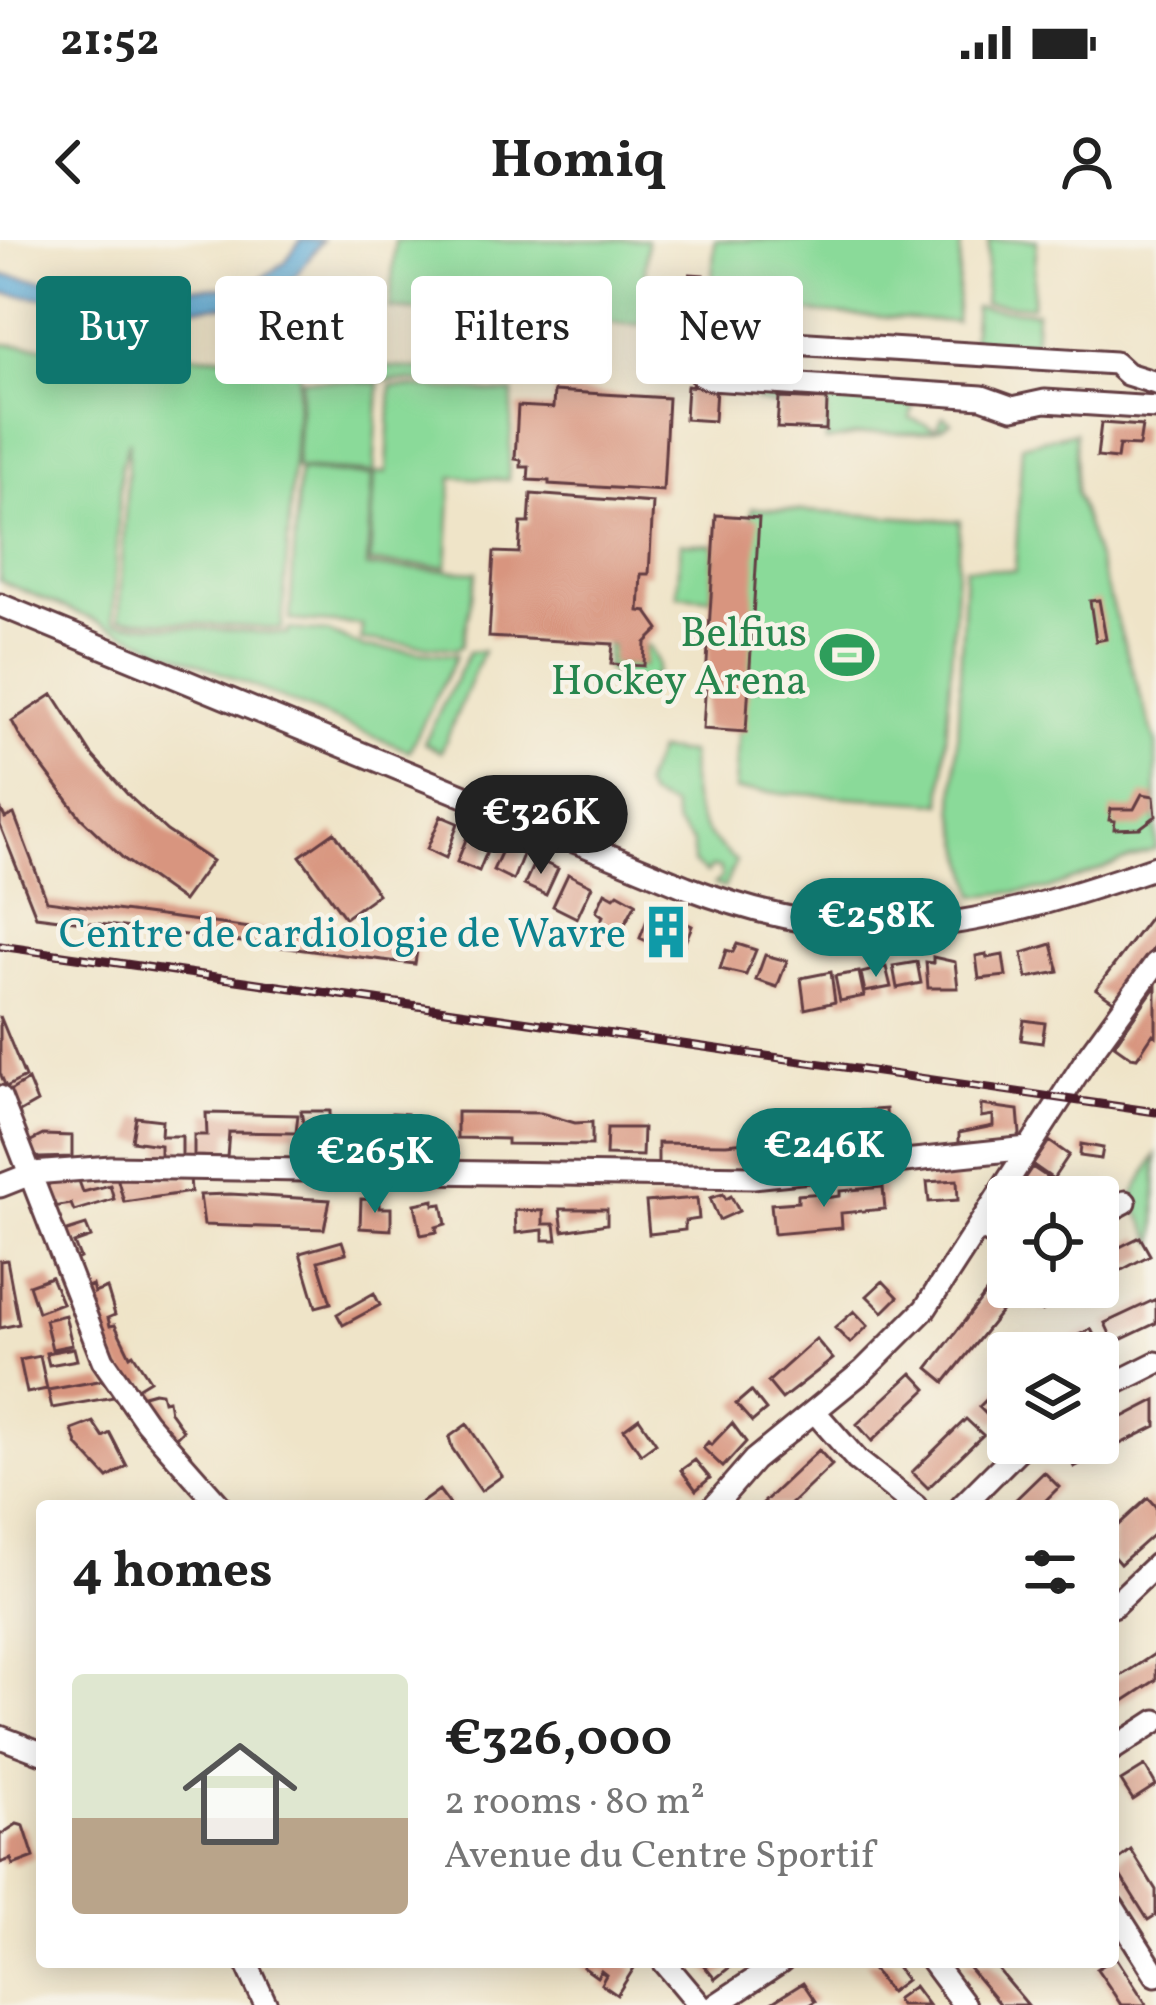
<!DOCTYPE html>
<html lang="en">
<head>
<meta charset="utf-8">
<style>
	body { margin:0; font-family:Vollkorn,serif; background:#f6f6f6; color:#222; height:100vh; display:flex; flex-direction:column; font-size:45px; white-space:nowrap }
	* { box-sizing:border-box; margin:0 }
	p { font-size:39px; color:#767676 }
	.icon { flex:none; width:66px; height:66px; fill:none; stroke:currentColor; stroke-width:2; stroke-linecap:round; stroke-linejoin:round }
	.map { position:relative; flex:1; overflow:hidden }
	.drawer { position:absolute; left:36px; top:1260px; width:1083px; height:468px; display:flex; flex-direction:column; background:#fff; border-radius:12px; box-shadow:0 6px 30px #0003 }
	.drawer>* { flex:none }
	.top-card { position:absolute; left:36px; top:36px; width:1086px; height:108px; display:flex; gap:24px }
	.fabs { position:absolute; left:987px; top:936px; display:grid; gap:24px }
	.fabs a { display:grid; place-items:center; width:132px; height:132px; border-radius:12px; background:#fff; box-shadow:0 6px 30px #0003; font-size:60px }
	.price { position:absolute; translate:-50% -102px; padding:0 27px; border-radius:42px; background:#0f766e; color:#fff; font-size:39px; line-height:78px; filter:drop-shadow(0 3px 6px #0008) }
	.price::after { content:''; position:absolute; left:50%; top:72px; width:36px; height:27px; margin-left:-18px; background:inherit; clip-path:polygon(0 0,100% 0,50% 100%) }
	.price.active { background:#222; color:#fff }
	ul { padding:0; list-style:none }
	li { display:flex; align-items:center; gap:36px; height:300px; padding:0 36px }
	li span { display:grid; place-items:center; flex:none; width:336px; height:240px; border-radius:12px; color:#555 }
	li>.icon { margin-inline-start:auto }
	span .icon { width:144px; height:144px; fill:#fffc; stroke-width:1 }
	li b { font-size:51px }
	h2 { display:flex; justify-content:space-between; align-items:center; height:144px; padding:0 36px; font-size:51px }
	.tag { padding:0 42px; border-radius:12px; background:#fff; box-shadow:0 6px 30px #0003; font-size:42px; line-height:108px }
	.tag.active { background:#0f766e; color:#fff }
	.status { display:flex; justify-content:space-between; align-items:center; height:84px; padding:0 60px; background:#fff; direction:ltr }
	.status svg { height:33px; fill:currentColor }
	header { display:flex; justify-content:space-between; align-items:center; height:156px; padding:0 36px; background:#fff; font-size:54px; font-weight:700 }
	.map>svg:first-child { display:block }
	.green { fill:#8ada99; stroke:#6a7c62; stroke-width:3 }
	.water { fill:#5daad6; stroke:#546480; stroke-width:3 }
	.building { fill:#d8957f }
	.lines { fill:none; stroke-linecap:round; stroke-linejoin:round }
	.minor-casing { stroke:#633d43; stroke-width:27 }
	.minor { stroke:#fff; stroke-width:21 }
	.rail-casing { stroke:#4a1f2b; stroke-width:9 }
	.rail { stroke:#f7f3e8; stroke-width:4.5; stroke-dasharray:14; stroke-linecap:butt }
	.labels { text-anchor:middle; stroke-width:9; stroke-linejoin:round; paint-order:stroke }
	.leisure-label { font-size:42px; fill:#27864d; stroke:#f7f3e8; text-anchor:end }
	.culture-label { font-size:42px; fill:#0d838f; stroke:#f7f3e8; text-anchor:end }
</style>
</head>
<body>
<div class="status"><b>21:52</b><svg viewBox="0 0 49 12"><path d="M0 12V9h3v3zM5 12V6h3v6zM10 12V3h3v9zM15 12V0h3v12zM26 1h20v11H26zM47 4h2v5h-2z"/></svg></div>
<header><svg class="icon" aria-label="back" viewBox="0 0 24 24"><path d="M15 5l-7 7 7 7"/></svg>Homiq<svg class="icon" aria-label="person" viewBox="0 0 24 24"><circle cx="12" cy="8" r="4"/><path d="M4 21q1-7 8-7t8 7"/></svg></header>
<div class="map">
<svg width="1156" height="1765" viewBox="0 0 1156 1765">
	<rect width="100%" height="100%" fill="#f7f3e8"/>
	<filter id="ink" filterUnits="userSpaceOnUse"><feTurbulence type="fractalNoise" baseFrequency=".00833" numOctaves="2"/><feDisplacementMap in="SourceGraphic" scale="24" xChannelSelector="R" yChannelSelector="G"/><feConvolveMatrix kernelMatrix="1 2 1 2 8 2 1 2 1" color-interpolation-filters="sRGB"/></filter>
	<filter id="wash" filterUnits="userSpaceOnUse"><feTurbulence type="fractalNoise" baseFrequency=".004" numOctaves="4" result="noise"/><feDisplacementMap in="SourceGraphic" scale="48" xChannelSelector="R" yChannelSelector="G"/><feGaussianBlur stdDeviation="2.7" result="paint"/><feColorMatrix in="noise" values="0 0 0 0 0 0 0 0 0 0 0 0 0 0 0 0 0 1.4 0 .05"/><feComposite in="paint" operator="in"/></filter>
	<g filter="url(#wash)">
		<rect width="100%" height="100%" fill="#efe4c8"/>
		<!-- green -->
		<path class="green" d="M 395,0 L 647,0 L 642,85 L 390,69 Z
			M 715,0 L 961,0 L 956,82 L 710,66 Z
			M 989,0 L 1037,0 L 1032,66 L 984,63 Z
			M 975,67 L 1036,72 L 1034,105 L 972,100 Z
			M 0,104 L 300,121 L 282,389 L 119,379 L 129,200 L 121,226 L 113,379 L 116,383 L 288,394 L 289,389 L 328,392 L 363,407 L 457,415 L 409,511 L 0,341 Z
			M 360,125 L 481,133 L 481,145 L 359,139 Z
			M 302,139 L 379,144 L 374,233 L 387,232 L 391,146 L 513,153 L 508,240 L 452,237 L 447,327 L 370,323 L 375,233 L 296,228 Z
			M 757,150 L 914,161 L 910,178 L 936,189 L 943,176 L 951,182 C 927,199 902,191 874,193 C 858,194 842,198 826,201 L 827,161 L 779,158 L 778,166 L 756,161 Z
			M 1075,192 L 1076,253 L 1156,504 L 1156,609 L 1048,649 L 976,656 L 954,568 L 965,327 L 1015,331 L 1022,205 Z
			M 299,231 L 372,236 L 367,327 L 477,332 L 462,405 L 457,409 L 361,400 L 362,385 L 290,380 Z
			M 752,268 L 960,281 L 942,563 L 735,550 Z
			M 681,303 L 714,305 L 711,358 L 677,355 Z
			M 607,404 L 613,404 L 612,424 L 644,426 L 645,406 L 649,406 L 658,424 L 656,435 L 643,444 L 611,434 L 606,429 Z
			M 483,411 L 441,512 L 424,503 L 469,412 Z
			M 657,511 L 690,513 C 691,565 692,587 736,621 L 724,648 L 714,644 L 722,637 L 720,628 L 713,627 L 706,633 L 693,623 L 693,603 L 676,585 L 672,567 L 649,557 L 643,546 Z
			M 1156,915 L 1156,1005 L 1131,959 Z"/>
		<!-- water -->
		<path class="water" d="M 301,0 L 322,0 C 310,17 297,38 280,51 C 236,83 57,59 0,53 L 0,35 L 100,47 L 234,48 L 256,42 L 285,22 Z"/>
		<g id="blocks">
			<!-- building -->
			<path class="building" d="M 690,34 L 703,35 L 702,55 L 689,55 Z
				M 687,146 L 716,148 L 714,181 L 685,179 Z
				M 554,151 L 668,158 L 663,251 L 549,244 L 549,241 L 528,240 L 529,227 L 521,227 L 521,220 L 515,219 L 518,166 L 553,168 Z
				M 779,158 L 827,160 L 826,190 L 777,188 Z
				M 1101,183 L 1142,186 L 1139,206 L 1119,205 L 1117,219 L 1097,217 Z
				M 531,254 L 653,263 L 649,334 L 641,334 L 639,371 L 647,372 L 659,389 L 645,403 L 644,426 L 611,424 L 613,404 L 489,397 L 494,312 L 519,313 L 521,283 L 529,283 Z
				M 716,275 L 759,278 L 746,492 L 703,489 Z
				M 1099,360 L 1106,399 L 1096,401 L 1090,361 Z
				M 53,454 L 92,515 L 128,555 L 167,591 L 212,621 L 183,661 L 124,619 L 81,578 L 21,498 L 12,481 Z
				M 1142,554 L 1154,556 L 1156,576 L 1140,588 L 1114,589 L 1115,581 L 1109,580 L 1111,569 L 1134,569 Z
				M 0,568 L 5,578 L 14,574 L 47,661 L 417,710 L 415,724 L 36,676 L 0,585 Z
				M 441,576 L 458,583 L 446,618 L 427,609 Z
				M 334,592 L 378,654 L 345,678 L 300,616 Z
				M 469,592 L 491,602 L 479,631 L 457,622 Z
				M 505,604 L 524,612 L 513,640 L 493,630 Z
				M 536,619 L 558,629 L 546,655 L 524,645 Z
				M 568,634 L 592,646 L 577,678 L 553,666 Z
				M 605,652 L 614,657 L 618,653 L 636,663 L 620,693 L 600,683 L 603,676 L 596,671 Z
				M 1156,669 L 1156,705 L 1115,762 L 1096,749 Z
				M 663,672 L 692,686 L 679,716 L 640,698 L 649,675 L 660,679 Z
				M 737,704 L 756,710 L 746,735 L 720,729 L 726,710 L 733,712 Z
				M 1052,704 L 1059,732 L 1027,738 L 1022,713 Z
				M 986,714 L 987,718 L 1003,715 L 1006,736 L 979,739 L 976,716 Z
				M 765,715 L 787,721 L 777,747 L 756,740 Z
				M 933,717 L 955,722 L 958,748 L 928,748 L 926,722 L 933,723 Z
				M 917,722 L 921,743 L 897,748 L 893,726 Z
				M 886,727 L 891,747 L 865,752 L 861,733 Z
				M 831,732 L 835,762 L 805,769 L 801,738 Z
				M 859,732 L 864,756 L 840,761 L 835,736 Z
				M 1156,746 L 1156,796 L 1153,794 L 1137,818 L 1131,817 L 1114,805 Z
				M 0,776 L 25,837 L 6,847 L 0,833 Z
				M 1024,780 L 1045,783 L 1042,803 L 1021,800 Z
				M 28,840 L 37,862 L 18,873 L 8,852 Z
				M 981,865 L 1018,870 L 1020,894 L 1016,899 L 959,903 L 959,893 L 993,886 L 993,875 L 981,877 Z
				M 886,869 L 887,895 L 863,897 L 861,871 Z
				M 301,871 L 330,871 L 330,906 L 307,906 Z
				M 457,872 L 541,873 L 575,883 L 592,882 L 592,905 L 507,904 L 507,899 L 457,898 Z
				M 206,873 L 298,875 L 296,893 L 229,892 L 227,917 L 194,916 L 194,895 L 207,895 Z
				M 392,873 L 407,874 L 406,897 L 392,897 L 391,910 L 377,909 L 378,877 L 392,879 Z
				M 811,876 L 830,876 L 832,896 L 813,898 Z
				M 136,877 L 162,880 L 161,896 L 182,896 L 182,917 L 160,917 L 160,905 L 132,901 Z
				M 414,888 L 442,888 L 440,910 L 413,909 Z
				M 607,888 L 643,888 L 642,916 L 606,915 Z
				M 43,895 L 72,896 L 72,917 L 39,918 L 33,914 L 29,902 Z
				M 333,895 L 375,896 L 375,918 L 332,917 Z
				M 798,897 L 800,919 L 739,926 L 658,924 L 658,903 L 726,904 Z
				M 1049,901 L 1069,915 L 1053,939 L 1033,925 Z
				M 1081,904 L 1103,908 L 1101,919 L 1080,916 Z
				M 1032,927 L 1053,941 L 1041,957 L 1012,957 Z
				M 157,935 L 158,939 L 190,936 L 191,952 L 124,962 L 117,937 Z
				M 957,940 L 958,960 L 929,962 L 927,942 Z
				M 79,941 L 83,952 L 110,945 L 114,959 L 74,971 L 71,964 L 53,967 L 46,948 L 50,943 Z
				M 883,947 L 885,969 L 841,973 L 842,988 L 774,994 L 771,964 L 798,962 L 798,955 L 823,953 L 824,958 L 840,956 L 840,951 Z
				M 230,954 L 330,960 L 324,989 L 204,985 L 200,955 Z
				M 723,954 L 726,959 L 731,956 L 739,971 L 719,980 L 710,958 Z
				M 697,958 L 699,979 L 685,981 L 685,990 L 649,994 L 646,962 Z
				M 361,959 L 379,960 L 379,968 L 391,968 L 391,990 L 360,988 Z
				M 434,960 L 434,965 L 442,964 L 446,984 L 436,987 L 437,992 L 421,995 L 415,964 Z
				M 560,969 L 607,969 L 607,984 L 563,991 Z
				M 515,970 L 543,971 L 543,984 L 555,984 L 557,1000 L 543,1000 L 543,990 L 516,993 Z
				M 86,985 L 91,997 L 74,1003 L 80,1018 L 72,1022 L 61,993 Z
				M 1140,997 L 1150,1015 L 1099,1042 L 1098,1018 Z
				M 342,1001 L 346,1013 L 318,1021 L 331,1063 L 316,1067 L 300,1013 Z
				M 7,1020 L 19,1084 L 0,1088 L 0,1021 Z
				M 51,1037 L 62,1063 L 38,1072 L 29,1045 Z
				M 997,1039 L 1016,1053 L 945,1142 L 928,1128 Z
				M 883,1041 L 898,1057 L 883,1072 L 867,1056 Z
				M 92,1045 L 94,1053 L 107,1048 L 115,1075 L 108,1078 L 110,1086 L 115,1085 L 130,1116 L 133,1114 L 150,1140 L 132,1151 L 99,1090 L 82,1049 Z
				M 1042,1047 L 1072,1047 L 1076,1053 L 1042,1071 L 1032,1052 Z
				M 374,1053 L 380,1065 L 343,1085 L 337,1074 Z
				M 1156,1059 L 1156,1083 L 1114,1103 L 1105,1083 Z
				M 854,1071 L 868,1086 L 850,1103 L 835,1088 Z
				M 65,1075 L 72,1105 L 52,1109 L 45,1080 Z
				M 1091,1089 L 1101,1110 L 1094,1113 L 1041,1113 Z
				M 816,1099 L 833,1119 L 782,1159 L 768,1142 Z
				M 74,1108 L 77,1120 L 49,1125 L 46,1113 Z
				M 40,1116 L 47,1149 L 27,1153 L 20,1120 Z
				M 912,1133 L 927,1149 L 872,1201 L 857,1184 Z
				M 104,1140 L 114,1157 L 52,1168 L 48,1150 Z
				M 1006,1140 L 1008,1170 L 995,1183 L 979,1167 Z
				M 751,1151 L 766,1170 L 752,1182 L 736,1164 Z
				M 154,1152 L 161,1153 L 163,1161 L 168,1160 L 170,1172 L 183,1190 L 174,1199 L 136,1157 Z
				M 1156,1160 L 1156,1186 L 1074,1227 L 1064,1207 L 1098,1203 L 1098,1190 Z
				M 639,1178 L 656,1203 L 641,1214 L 624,1189 Z
				M 966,1179 L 983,1195 L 928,1248 L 912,1232 Z
				M 93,1182 L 103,1197 L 110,1193 L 127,1226 L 108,1238 L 78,1206 L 72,1190 Z
				M 732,1183 L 746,1202 L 723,1227 L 703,1208 L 708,1202 L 711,1205 Z
				M 467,1184 L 502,1236 L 481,1251 L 452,1208 L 449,1197 Z
				M 819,1210 L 832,1225 L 789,1266 L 766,1266 L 763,1263 Z
				M 695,1220 L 710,1238 L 696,1250 L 681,1230 Z
				M 1044,1232 L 1059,1247 L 1040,1266 L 1009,1266 Z
				M 439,1250 L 451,1266 L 417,1266 Z
				M 1148,1258 L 1156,1267 L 1156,1292 L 1120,1324 L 1113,1316 L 1113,1290 Z
				M 1156,1413 L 1156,1440 L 1113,1468 L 1113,1441 Z
				M 1145,1526 L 1156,1545 L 1133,1560 L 1121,1541 Z
				M 17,1584 L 24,1586 L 34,1617 L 13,1625 L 11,1619 L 0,1623 L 0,1595 Z
				M 1131,1610 L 1156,1650 L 1156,1675 L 1148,1680 L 1113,1624 Z
				M 1116,1717 L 1134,1745 L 1147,1765 L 1121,1765 L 1108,1745 L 1097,1729 Z
				M 586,1722 L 624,1722 L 634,1728 L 617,1755 L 601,1744 L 606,1735 L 601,1731 L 597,1737 L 583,1727 Z
				M 701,1722 L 726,1722 L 730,1727 L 715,1739 Z
				M 866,1722 L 893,1722 L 906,1740 L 890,1752 Z
				M 964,1722 L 992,1722 L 1028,1765 L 1000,1765 Z
				M 803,1743 L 815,1761 L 809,1765 L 768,1765 Z
				M 914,1746 L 928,1765 L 900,1765 L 896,1759 Z"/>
		</g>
	</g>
	<g filter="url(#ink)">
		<use href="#blocks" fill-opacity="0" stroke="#633d43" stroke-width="3"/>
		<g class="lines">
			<defs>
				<path id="minor" d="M 1156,143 L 1127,134 L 1115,123 L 711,98 L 703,102 L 702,136 L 711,139 L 982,157 L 1013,168 L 1045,161 L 1156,168
					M 0,365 L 686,647 C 871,717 976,688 1156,627
					M 0,857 L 103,1120 L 146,1182 L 220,1266
					M 0,946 L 33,933 L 111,927 L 753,937 L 1028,908
					M 1098,976 L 1125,962
					M 980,987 L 1008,1003
					M 1098,1152 L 1156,1123
					M 814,1171 L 857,1220 L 915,1266
					M 714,1266 L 754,1220 L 863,1131 L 925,1069 L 1089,815 L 1156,723
					M 962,1266 L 1025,1203
					M 1113,1366 L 1156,1325
					M 0,1497 L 42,1513
					M 1113,1509 L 1156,1481
					M 1113,1667 L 1156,1735
					M 246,1722 L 266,1765
					M 664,1722 L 700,1765
					M 932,1722 L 964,1765
					M 716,1765 L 781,1722"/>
			</defs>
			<!-- minor casing -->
			<use href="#minor" class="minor-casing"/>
			<!-- minor -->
			<use href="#minor" class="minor"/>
			<defs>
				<path id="rail" d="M 0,706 L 1156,872"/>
			</defs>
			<!-- rail casing -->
			<use href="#rail" class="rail-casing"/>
			<!-- rail -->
			<use href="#rail" class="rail"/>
		</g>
	</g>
	<!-- icons -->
	<defs>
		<symbol id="stadium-bare" viewBox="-9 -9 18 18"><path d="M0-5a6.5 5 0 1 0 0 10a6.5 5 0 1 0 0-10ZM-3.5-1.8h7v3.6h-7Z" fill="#2e9e5b" stroke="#f7f3e8" stroke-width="2.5" paint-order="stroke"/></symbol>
		<symbol id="building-bare" viewBox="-9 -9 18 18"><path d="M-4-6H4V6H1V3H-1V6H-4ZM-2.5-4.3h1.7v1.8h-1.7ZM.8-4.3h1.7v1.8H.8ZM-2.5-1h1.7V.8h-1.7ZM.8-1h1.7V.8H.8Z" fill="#0f9aa8" stroke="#f7f3e8" stroke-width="2.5" paint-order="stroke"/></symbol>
	</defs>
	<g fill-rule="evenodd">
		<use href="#stadium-bare" x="809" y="377" width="76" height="76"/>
		<use href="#building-bare" x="628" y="654" width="76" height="76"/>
	</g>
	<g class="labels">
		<!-- leisure labels -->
		<g class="leisure-label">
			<text x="807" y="406">Belfius<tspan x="807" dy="48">Hockey Arena</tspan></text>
		</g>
		<!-- culture labels -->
		<g class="culture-label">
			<text x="626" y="707">Centre de cardiologie de Wavre</text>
		</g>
	</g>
</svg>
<div class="fabs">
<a><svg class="icon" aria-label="locate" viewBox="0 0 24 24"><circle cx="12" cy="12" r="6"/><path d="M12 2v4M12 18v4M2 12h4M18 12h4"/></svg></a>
<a><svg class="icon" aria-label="layers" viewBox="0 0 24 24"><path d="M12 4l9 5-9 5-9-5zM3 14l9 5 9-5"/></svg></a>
</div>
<b class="price active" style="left:541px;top:637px">€326K</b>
<b class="price" style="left:876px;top:740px">€258K</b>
<b class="price" style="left:824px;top:970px">€246K</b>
<b class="price" style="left:375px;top:976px">€265K</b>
<div class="top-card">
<a class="tag active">Buy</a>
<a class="tag">Rent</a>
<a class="tag">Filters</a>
<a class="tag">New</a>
</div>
<section class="drawer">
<h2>4 homes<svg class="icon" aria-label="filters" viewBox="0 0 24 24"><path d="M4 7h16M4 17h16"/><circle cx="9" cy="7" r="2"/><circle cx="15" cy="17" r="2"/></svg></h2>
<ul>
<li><span style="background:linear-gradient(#dfe7d0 60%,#b9a48a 0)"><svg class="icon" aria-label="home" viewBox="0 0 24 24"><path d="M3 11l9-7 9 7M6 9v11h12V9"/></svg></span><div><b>€326,000</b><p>2 rooms · 80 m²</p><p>Avenue du Centre Sportif</p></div></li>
</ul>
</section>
</div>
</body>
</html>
